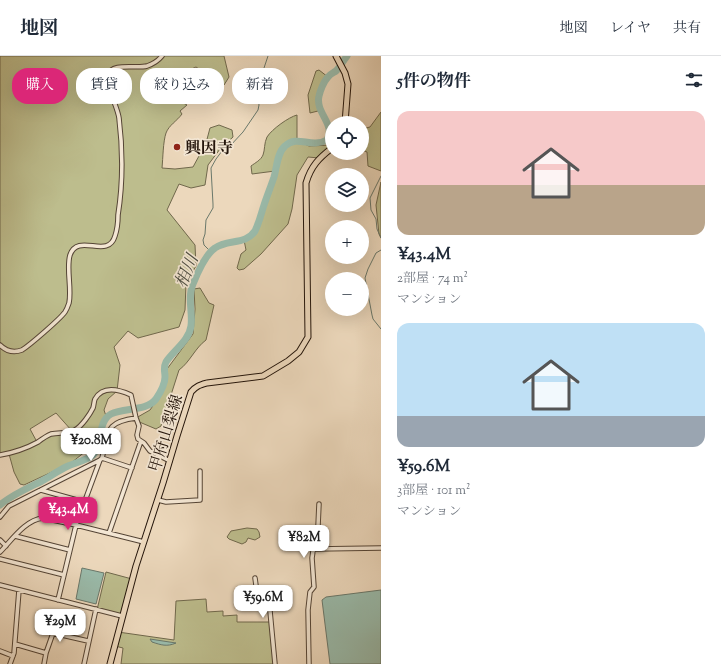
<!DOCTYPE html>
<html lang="ja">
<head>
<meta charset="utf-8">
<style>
	body { margin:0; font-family:"Sorts Mill Goudy","Noto Serif JP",serif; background:#f2f2f3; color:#1f2937; height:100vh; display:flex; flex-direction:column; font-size:15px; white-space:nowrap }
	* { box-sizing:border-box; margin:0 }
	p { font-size:13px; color:#747a83 }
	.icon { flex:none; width:22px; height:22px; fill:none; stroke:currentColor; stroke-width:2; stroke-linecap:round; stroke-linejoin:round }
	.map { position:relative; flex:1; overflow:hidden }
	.drawer { display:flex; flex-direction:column; background:#fff; width:340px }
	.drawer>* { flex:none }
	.top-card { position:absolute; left:12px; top:12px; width:309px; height:36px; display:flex; gap:8px }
	.buttons { position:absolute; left:325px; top:60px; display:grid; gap:8px }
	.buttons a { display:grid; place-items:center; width:44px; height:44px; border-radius:50%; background:#fff; box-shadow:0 4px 16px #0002; font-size:20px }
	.price { position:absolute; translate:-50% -34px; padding:0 9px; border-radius:8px; background:#fff; color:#222; font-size:13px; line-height:26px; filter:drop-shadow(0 1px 2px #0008) }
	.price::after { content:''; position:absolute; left:50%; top:24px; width:12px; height:9px; margin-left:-6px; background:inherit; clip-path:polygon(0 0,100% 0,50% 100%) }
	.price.current { background:#db2777; color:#fff }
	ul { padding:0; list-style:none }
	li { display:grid; align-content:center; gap:8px; height:212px; padding:0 16px }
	li span { display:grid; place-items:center; height:124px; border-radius:12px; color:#555 }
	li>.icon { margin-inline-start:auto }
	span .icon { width:72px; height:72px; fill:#fffc; stroke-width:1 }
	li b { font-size:17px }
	h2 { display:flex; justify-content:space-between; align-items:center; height:48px; padding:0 16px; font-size:17px }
	.pill { padding:0 14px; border-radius:16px; background:#fff; box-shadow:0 4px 16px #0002; font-size:14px; line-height:36px }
	.pill.current { background:#db2777; color:#fff }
	header { display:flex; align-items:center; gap:24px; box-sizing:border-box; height:56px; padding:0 20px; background:#fff; border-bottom:1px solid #e0e1e3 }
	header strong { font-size:19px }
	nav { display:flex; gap:22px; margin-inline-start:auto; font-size:14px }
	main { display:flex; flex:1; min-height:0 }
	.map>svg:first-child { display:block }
	.green { fill:#bdbd8d; stroke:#70684c; fill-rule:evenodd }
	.water { fill:#9abbab; stroke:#6a786b }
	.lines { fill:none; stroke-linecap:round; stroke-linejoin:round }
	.stream { stroke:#6a786b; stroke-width:1 }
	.river { stroke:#9abbab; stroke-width:7 }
	.minor-casing { stroke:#554536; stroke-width:5.5 }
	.primary-casing { stroke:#23140a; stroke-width:7 }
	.minor { stroke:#f3e6d3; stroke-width:3.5 }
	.primary { stroke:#ecd8bc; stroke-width:5 }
	.poi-dot { fill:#8f2418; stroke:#f3e6d3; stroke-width:1.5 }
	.labels { text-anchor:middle; stroke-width:3.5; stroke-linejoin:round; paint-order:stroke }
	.poi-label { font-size:16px; font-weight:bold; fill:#23140a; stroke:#f3e6d3; text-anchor:start }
	.street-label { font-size:16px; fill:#23140a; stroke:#f3e6d3 }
	.water-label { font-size:17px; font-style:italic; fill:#4d4e42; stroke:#f3e6d3 }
</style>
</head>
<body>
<header>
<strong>地図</strong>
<nav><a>地図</a><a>レイヤ</a><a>共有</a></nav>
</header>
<main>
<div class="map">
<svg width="381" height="608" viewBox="0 0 381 608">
	<rect width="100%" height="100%" fill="#ecd8bc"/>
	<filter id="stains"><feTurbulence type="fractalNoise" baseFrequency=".005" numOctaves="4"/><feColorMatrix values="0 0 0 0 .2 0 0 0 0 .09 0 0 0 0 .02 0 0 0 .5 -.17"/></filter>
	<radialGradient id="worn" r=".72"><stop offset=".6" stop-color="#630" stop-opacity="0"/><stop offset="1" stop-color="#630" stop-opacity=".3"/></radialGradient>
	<!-- green -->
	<path class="green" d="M 0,0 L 224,0 L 229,21 L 224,29 L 205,24 L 202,15 L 196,11 L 187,15 L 175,26 L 172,41 L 187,49 L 180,55 L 182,58 C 177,65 169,69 166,77 C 163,86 163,102 162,112 L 175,113 L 193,111 L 206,87 L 210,72 L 219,69 L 232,74 L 233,81 L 220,93 L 208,109 L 205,129 L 191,132 L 179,128 L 167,154 L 195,189 L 196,210 L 186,227 L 185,254 L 179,271 L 138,282 L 128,275 L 114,291 L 120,309 L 117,335 L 108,343 L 104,354 L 106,360 L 91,391 L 71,407 L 24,429 L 20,428 L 14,416 L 9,398 L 0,399 ZM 56,357 L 72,375 L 47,380 L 37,386 L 30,373 Z
		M 319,14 L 328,21 L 319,39 L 318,55 L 310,57 L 308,39 L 316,15 Z
		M 381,56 L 381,115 L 368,110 L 367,96 L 362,94 L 362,73 L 370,71 Z
		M 297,59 L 297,84 L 309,90 L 332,89 L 332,92 L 319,102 L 308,101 L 297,119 L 292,153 L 288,168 L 261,198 L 244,213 L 239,214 L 237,212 L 241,198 L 246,194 L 244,184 L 253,179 L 256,173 L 275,115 L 252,118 L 251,110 C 255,107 261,104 263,99 C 265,94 264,87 267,81 C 272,73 289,61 297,59 Z
		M 381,126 L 381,182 L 379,178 L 376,149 Z
		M 200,232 L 209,247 L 214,249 L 206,284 C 195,292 190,306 179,314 L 161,370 L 156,373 L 137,365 L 136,362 L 150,354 L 161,338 L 166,324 L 166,318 L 167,313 L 193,278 L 195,253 L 194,233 Z
		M 247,472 L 257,473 L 259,476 L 260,481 L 255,484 L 248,482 L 246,486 L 242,488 L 229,483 L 227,481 L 231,475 Z
		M 106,516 L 132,523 L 122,560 L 97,554 Z
		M 206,543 L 207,556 L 223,555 L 223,560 L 237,559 L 237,566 L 271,566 L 275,608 L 121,608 L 123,592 L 115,590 L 118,576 L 174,584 L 176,545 Z"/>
	<!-- water -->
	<path class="water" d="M 82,512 L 104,517 L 96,548 L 76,543 Z
		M 381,534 L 381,608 L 330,608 L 322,544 L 326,541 Z
		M 150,583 L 176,587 C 167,591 161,589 152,586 Z"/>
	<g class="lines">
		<!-- stream -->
		<path class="stream" d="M 381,120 L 370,142 L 371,154 L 376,163 L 377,173 L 381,182
			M 381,194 L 376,197 L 368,213 L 365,222 L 372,259 L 373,263 L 381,273
			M 211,196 L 204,189 L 203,184 L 205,178 L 206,164 L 213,152 L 213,148 L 211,112 L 216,103 L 222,95 L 230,90 L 243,76 L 258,54 L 259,49 L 258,40 L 259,27 L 268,0"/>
		<!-- river -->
		<path class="river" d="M 0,449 C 12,439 28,432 42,425 C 51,420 59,414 68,410 C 75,407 87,404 93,399 C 103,388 97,366 111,358 C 124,351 146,356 156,343 C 160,337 165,328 165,321 C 165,315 163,312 166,306 C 174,294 189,285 191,270 C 193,256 187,241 193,228 C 197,218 206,198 215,192 C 227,183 246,189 255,175 C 259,167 261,158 264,149 C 267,140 271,130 274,121 C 277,111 277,97 285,90 C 298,78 310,93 327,84 C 336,68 315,57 319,40 C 320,35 324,25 328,21 C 330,18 333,17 336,15 C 340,11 343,5 347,0"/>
		<defs>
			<path id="minor" d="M 0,289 C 6,295 14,297 22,294 C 30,289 60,263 65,256 C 67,253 68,250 69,247 C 72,233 66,212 70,199 C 78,176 108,204 115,180 C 117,174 118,166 118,159 C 123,127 123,95 119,62 C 118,52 105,28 108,19 C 112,6 136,13 147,10 C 153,8 158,5 162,0
				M 0,399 C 12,397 27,392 38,386 C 42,383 46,380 51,378 C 59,376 68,378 75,374 C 82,370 90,358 93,352 C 94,349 94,345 95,343 C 103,329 120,334 131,339 L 136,362
				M 102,402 L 132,412
				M 41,434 L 84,446
				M 158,444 L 166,446 L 200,444 L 200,415
				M 0,461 L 9,450 L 100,404
				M 109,477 L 141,385
				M 15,480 L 70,494
				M 0,484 L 6,490
				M 315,493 L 381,492
				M 0,496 C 12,484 25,464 43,462 L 76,469 L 144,486
				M 0,503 L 64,519
				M 255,522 L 257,537 L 263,547 L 270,555 L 275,608
				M 0,529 L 122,560
				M 58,544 L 76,469 L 100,404 L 102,402 C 109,375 105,366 136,362 L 139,370 L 137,379 L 138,383 L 144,387 L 150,395 L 170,405
				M 15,588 L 46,597
				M 0,595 L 13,600
				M 10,608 L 14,597 L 19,534
				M 44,608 L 46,597 L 53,577 L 88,585
				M 84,608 L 96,553
				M 309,608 L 308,554 L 310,536 L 314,531 L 312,502 L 313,495 L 315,493 L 319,477 L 318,470 L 319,448"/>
			<path id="primary" d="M 336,0 L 345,17 L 348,28 L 345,67
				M 110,608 L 136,510 L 163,427 L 177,380 L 191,336 C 196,330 200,329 207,327 L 263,320 L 288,305 L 299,296 L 308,281 L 306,127 C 311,110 319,102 332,92"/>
		</defs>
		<!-- minor casing -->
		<use href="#minor" class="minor-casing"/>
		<!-- primary casing -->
		<use href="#primary" class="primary-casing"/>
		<!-- minor -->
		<use href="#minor" class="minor"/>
		<!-- primary -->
		<use href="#primary" class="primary"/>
	</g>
	<!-- markers -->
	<circle class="poi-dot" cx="177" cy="91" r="4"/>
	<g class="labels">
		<!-- poi labels -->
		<g class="poi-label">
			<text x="185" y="97">興因寺</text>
		</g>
		<!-- street labels -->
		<g class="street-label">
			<text transform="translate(165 377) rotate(-73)" y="6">甲府山梨線</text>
		</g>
		<!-- water labels -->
		<g class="water-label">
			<text transform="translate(186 215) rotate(-67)" y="6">相川</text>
		</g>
	</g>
	<rect width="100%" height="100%" filter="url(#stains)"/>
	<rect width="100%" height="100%" fill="url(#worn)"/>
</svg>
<div class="buttons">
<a><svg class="icon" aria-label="locate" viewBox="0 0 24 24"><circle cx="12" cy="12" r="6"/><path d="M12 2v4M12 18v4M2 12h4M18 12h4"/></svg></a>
<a><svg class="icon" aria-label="layers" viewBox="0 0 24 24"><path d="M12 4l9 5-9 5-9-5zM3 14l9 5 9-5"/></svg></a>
<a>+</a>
<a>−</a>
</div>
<b class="price" style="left:91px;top:406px">¥20.8M</b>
<b class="price current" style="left:68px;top:475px">¥43.4M</b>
<b class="price" style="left:304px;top:503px">¥82M</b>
<b class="price" style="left:263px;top:563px">¥59.6M</b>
<b class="price" style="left:60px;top:587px">¥29M</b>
<div class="top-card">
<a class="pill current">購入</a>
<a class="pill">賃貸</a>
<a class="pill">絞り込み</a>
<a class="pill">新着</a>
</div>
</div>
<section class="drawer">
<h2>5件の物件<svg class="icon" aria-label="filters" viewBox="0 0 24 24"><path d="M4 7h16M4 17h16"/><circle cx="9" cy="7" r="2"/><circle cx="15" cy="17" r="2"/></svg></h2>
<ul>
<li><span style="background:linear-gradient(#f6c9c9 60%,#b9a48a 0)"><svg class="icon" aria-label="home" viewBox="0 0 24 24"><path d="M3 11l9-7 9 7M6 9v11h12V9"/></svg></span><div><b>¥43.4M</b><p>2部屋 · 74 m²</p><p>マンション</p></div></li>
<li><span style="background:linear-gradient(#bfe0f5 75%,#9aa5b1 0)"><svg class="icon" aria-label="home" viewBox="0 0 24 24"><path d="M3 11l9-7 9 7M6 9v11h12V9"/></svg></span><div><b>¥59.6M</b><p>3部屋 · 101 m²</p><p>マンション</p></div></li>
</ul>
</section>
</main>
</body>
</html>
